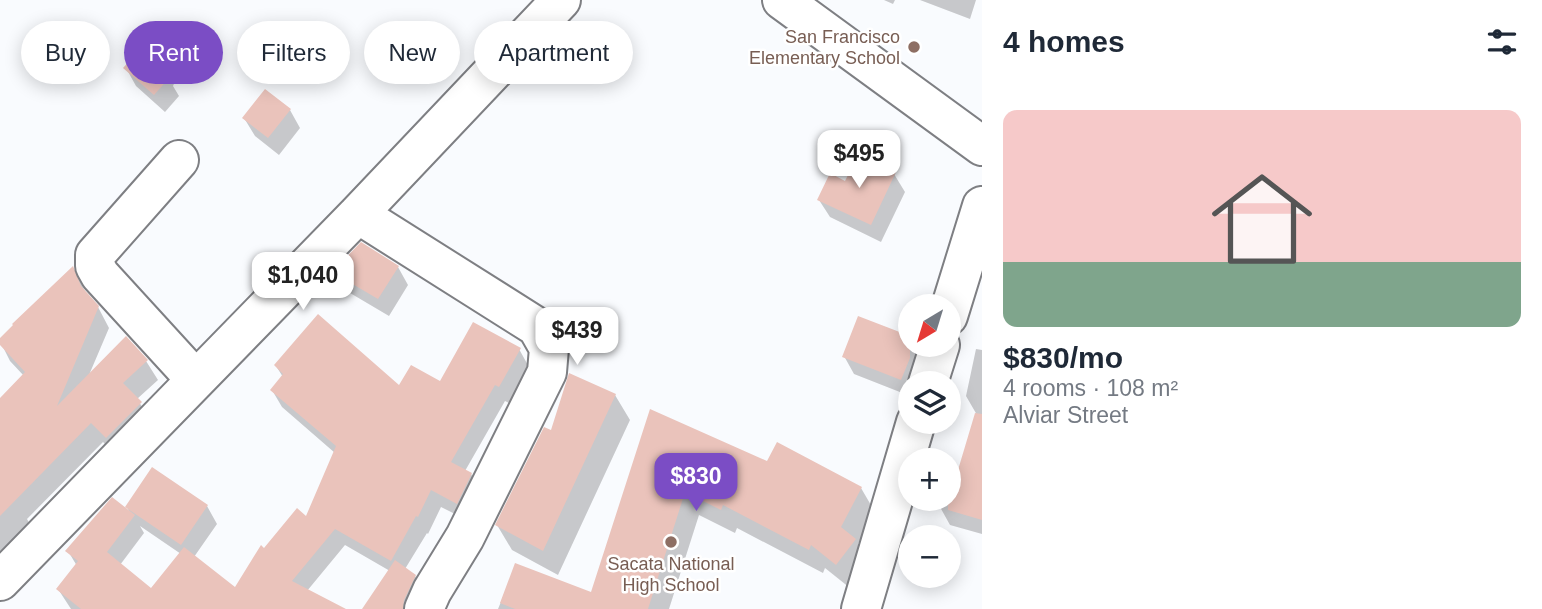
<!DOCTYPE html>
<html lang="en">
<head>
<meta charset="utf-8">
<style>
	body { margin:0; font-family:Helvetica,sans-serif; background:#f6f6f7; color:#1f2937; height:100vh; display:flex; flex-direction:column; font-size:26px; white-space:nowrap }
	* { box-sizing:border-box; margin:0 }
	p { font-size:23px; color:#747a83 }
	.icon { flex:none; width:38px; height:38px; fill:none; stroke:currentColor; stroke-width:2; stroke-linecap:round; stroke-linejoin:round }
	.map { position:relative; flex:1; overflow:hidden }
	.sheet { display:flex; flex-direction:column; background:#fff; width:560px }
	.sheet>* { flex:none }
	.top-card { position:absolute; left:21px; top:21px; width:665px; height:63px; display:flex; gap:14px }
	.needle { width:46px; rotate:218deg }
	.buttons { position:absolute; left:898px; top:294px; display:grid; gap:14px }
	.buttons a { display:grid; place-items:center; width:63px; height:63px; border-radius:50%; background:#fff; box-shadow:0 4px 18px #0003; font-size:35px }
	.price { position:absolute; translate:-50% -60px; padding:0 16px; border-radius:14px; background:#fff; color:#222; font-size:23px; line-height:46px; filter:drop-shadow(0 2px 4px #0008) }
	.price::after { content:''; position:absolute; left:50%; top:42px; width:21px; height:16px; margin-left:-10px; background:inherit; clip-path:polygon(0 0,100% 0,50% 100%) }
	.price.on { background:#7b4dc5; color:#fff }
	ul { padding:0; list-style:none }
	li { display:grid; align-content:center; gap:14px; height:371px; padding:0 21px }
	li+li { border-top:2px solid #e0e1e3 }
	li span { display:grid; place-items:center; height:217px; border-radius:14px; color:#555 }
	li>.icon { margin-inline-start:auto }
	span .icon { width:126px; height:126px; fill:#fffc; stroke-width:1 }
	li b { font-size:30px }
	h2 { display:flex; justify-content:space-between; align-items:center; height:84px; padding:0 21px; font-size:30px }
	.chip { padding:0 24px; border-radius:32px; background:#fff; box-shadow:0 4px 18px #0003; font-size:24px; line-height:63px }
	.chip.on { background:#7b4dc5; color:#fff }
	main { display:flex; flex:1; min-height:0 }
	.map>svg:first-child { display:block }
	.shadow { fill:#0003; fill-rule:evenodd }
	.building { fill:#eac3bb }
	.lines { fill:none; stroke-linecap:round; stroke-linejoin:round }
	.minor-casing { stroke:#7e7f83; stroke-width:42 }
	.minor { stroke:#fff; stroke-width:38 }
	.education-dot { fill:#8d6e63; stroke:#fff; stroke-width:2.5 }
	.labels { text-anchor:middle; stroke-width:5; stroke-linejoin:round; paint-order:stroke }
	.education-label { font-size:18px; fill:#785e54; stroke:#fff; text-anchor:end }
</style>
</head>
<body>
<main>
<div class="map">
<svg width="982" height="609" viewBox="0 0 982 609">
	<rect width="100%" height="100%" fill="#f9fbfe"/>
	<!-- shadow -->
	<path class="shadow" d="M 884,0 L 895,0 L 893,4 Z
		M 920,0 L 976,0 L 970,19 Z
		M 172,46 L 183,64 L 173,86 L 179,96 L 165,112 L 136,86 L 126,68 Z
		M 290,110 L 300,128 L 279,155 L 255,136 L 244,118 Z
		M 894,174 L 905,192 L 881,242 L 830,217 L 819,200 L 846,183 Z
		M 398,267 L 408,285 L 389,316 L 345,290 L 334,272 Z
		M 73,269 L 87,295 L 98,307 L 109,328 L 89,375 L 146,361 L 158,380 L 137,399 L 152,422 L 118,457 L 103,442 L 27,519 L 37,537 L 0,557 L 0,401 L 24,376 L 10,361 L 0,341 Z
		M 910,338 L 910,345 L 919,345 L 926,358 L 910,383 L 910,396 L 854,374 L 844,356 Z
		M 519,349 L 529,367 L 509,403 L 505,401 L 465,471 L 471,474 L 481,492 L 467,520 L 441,507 L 428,534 L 427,533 L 405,569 L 415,576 L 425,593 L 418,609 L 364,609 L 390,571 L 345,545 L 307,591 L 342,609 L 71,609 L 58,589 L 77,566 L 68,551 L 130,513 L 127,507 L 153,469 L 207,506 L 217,524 L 194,557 L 235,589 L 265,550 L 307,518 L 335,453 L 282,407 L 272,390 L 283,377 L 276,366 L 400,388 L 441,384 ZM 140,526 L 181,554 L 151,590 L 120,565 L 144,533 Z
		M 976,349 L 982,350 L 982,534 L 950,525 L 940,507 L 942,499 L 948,499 L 960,472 L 977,415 L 966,396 Z
		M 615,395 L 630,420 L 558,575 L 512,550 L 497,525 L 552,433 Z
		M 651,411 L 768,463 L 861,488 L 875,512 L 858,544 L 869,564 L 850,588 L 825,568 L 823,573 L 737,528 L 735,533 L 699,515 L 669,609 L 498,609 L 516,565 L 592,595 Z"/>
	<!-- building -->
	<path class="building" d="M 157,31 L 174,45 L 162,70 L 170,77 L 154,95 L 123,68 Z
		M 265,89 L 291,109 L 268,138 L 242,118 Z
		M 858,155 L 896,172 L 871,225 L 817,200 L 830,173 L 845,181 Z
		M 361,242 L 399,266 L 378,299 L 332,272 Z
		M 73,266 L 81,286 L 99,306 L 57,406 L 126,336 L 148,360 L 123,383 L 142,402 L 106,438 L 91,423 L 0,516 L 0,398 L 25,372 L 0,345 L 0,338 L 13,325 L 12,324 Z
		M 318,314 L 399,385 L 411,365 L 440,381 L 473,322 L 521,348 L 499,387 L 495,385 L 451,462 L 472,473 L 457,504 L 431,490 L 418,517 L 416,516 L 391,561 L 335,529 L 292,581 L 346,609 L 81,609 L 56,589 L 78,561 L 65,551 L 112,497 L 135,515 L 107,552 L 151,588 L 184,547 L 235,587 L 261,545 L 264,548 L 297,508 L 306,516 L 336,446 L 270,390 L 283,374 L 274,365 Z
		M 858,316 L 910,336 L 910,358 L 901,380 L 842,357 Z
		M 569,373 L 616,394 L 543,551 L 495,525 L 544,427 L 551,430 Z
		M 650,409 L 767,461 L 777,442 L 862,487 L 841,527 L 856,539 L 836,565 L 811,545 L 809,550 L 723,505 L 721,510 L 685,492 L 648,609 L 515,609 L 500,603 L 515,563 L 591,592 Z
		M 975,413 L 982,414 L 982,520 L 948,510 L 948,467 L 958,470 Z
		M 152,467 L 208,505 L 181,545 L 125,507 Z
		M 395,560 L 416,575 L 404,600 L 403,609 L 362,609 Z"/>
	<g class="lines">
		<defs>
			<path id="minor" d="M 782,0 L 982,146
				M 179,160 L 95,255 L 95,266 L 100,275 L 196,380
				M 358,214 L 537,327 L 549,348 L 547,372 L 465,537 L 432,591 L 424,609
				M 948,316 L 982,206
				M 928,383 L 940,345
				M 0,581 L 358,214 L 561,0
				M 861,609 L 916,422"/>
		</defs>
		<!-- minor casing -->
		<use href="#minor" class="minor-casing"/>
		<!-- minor -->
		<use href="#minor" class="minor"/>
	</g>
	<!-- markers -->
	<g class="education-dot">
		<circle cx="914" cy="47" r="7"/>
		<circle cx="671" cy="542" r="7"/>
	</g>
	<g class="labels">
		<!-- education labels -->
		<g class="education-label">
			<text x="900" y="43">San Francisco<tspan x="900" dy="21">Elementary School</tspan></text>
			<text x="671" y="570" text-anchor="middle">Sacata National<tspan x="671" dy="21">High School</tspan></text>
		</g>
	</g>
</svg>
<div class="buttons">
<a><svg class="needle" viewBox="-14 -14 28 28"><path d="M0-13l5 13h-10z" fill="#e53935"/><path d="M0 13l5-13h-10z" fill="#747a83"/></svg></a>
<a><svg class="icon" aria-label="layers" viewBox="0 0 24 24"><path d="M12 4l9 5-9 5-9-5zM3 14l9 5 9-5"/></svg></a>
<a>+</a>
<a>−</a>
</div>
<b class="price" style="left:859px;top:190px">$495</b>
<b class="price" style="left:303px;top:312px">$1,040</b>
<b class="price" style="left:577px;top:367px">$439</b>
<b class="price on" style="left:696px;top:513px">$830</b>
<div class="top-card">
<a class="chip">Buy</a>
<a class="chip on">Rent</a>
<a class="chip">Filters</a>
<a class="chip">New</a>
<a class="chip">Apartment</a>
</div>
</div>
<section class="sheet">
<h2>4 homes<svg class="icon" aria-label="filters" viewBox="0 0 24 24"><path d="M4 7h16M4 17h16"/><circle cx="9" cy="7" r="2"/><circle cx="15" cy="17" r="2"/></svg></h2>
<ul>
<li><span style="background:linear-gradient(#f6c9c9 70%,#7fa58c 0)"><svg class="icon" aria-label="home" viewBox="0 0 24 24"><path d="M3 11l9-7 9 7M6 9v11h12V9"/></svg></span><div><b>$830/mo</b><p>4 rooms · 108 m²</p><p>Alviar Street</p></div></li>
</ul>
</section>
</main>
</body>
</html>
